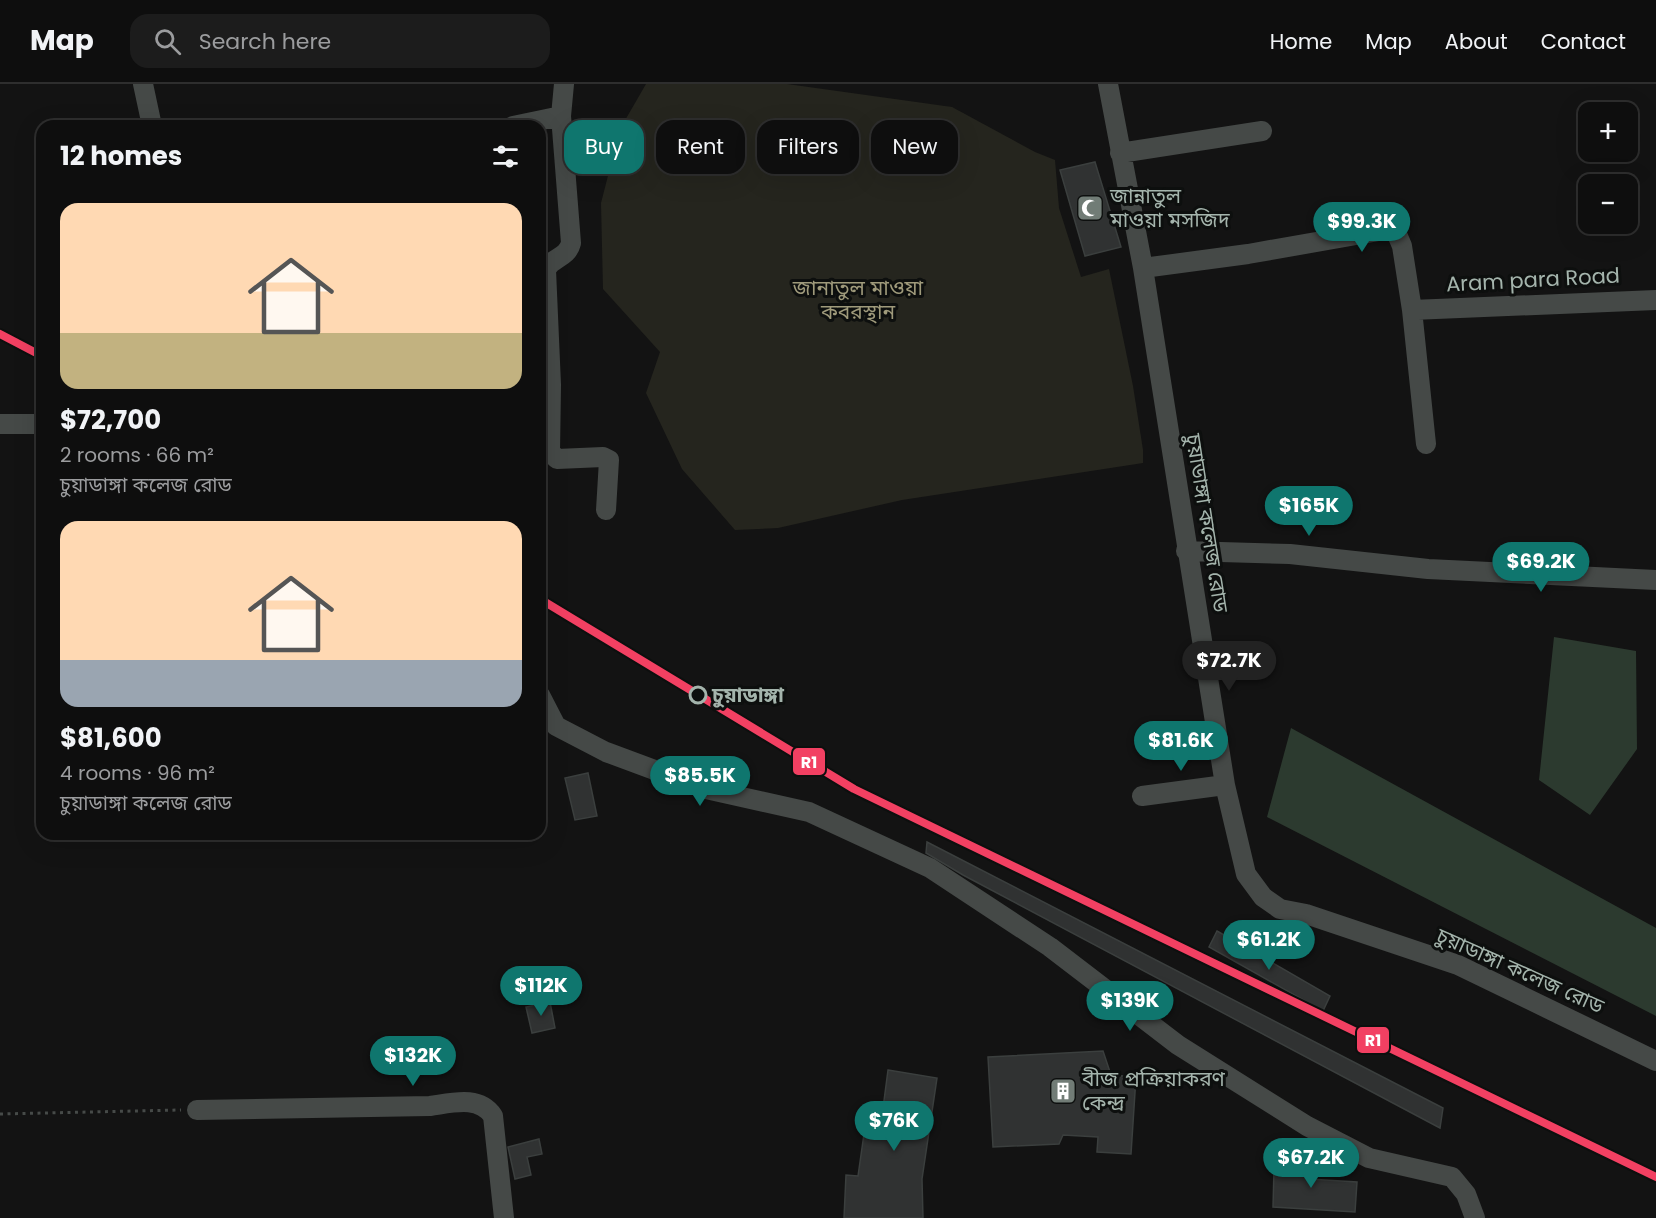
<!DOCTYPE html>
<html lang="en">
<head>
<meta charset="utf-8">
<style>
	body { margin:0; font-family:Poppins,"Noto Sans Bengali",sans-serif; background:#1c1c1c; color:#f1f3f6; height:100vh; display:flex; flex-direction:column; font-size:22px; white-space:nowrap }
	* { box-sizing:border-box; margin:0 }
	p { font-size:20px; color:#9b9c9e }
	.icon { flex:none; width:33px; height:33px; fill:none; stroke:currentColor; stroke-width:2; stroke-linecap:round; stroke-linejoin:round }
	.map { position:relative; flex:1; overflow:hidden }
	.details { position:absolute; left:36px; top:36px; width:510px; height:720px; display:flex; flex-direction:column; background:#0e0e0e; border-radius:18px; box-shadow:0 6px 24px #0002,0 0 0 2px #2e2e2e }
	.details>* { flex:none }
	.guide { position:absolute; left:564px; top:36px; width:570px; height:54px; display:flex; gap:12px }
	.fabs { position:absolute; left:1578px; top:18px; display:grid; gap:12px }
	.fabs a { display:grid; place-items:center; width:60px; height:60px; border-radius:12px; background:#0e0e0e; box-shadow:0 6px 24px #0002,0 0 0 2px #2e2e2e; font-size:30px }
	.price { position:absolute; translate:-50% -51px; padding:0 14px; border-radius:21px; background:#0f766e; color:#fff; font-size:20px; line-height:39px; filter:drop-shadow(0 2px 3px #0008) }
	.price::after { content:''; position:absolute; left:50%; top:36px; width:18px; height:14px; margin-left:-9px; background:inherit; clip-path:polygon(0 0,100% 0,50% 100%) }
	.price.selected { background:#222; color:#fff }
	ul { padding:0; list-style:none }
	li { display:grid; align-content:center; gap:12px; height:318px; padding:0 24px }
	li span { display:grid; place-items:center; height:186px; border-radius:18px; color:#555 }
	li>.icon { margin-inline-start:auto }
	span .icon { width:108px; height:108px; fill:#fffc; stroke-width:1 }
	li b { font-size:26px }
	h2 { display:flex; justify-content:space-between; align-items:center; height:72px; padding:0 24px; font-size:26px }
	.pill { padding:0 21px; border-radius:18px; background:#0e0e0e; box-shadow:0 6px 24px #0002,0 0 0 2px #2e2e2e; font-size:21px; line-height:54px }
	.pill.selected { background:#0f766e; color:#fff }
	header { display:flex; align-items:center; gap:36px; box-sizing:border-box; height:84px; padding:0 30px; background:#0e0e0e; border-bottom:2px solid #2e2e2e }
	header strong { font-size:28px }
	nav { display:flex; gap:33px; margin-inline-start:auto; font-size:21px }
	.search { width:420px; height:54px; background:#1c1c1c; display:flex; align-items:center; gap:15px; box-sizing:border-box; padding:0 21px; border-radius:18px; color:#9b9c9e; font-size:22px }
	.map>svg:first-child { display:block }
	.green { fill:#25251e }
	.water { fill:#2c3a2f }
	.building { fill:#303232; stroke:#3b3f3e; stroke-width:1.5 }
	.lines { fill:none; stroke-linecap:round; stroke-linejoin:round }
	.path { stroke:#464a48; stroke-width:3; stroke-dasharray:3 4.5; stroke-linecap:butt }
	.minor { stroke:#454947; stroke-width:20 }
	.rail-1-casing { stroke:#0d0f0e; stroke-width:12 }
	.rail-1 { stroke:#f24062; stroke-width:8 }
	.stop-dot { fill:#0d0f0e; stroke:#a4b4ac; stroke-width:3 }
	.labels { text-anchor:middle; stroke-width:6; stroke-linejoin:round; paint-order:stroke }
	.poi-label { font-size:21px; fill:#a4b4ac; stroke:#0d0f0e; text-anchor:start }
	.street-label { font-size:21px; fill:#a4b4ac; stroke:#0d0f0e }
	.park-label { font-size:21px; fill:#9f9a7b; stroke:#0d0f0e }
	.stop-label { font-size:21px; font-weight:bold; fill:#a4b4ac; stroke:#0d0f0e; text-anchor:start }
	.line-badge { stroke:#0d0f0e; stroke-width:2 }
	.badge-label { font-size:16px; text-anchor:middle; font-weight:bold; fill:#fff }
</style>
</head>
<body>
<header>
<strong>Map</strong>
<div class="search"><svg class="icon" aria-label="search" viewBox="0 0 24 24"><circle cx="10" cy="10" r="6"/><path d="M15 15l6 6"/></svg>Search here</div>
<nav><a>Home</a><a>Map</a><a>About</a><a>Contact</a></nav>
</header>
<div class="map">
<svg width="1656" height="1134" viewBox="0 0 1656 1134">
	<rect width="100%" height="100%" fill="#131313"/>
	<!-- green -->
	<path class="green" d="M 646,0 L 787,0 L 952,23 L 1035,68 L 1055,76 L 1059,124 L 1081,193 L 1109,185 L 1133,302 L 1143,366 L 1143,379 L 902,416 L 778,444 L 735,446 L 682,385 L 646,309 L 660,268 L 603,205 L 601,119 L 620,45 Z"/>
	<!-- water -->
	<path class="water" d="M 1554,553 L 1636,567 L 1637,665 L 1590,731 L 1539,696 Z
		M 1291,644 L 1656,844 L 1656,932 L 1267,733 Z"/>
	<!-- building -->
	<path class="building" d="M 1095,78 L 1121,163 L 1085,172 L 1060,86 Z
		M 588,689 L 597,732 L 575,736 L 565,694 Z
		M 927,758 L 1443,1024 L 1440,1044 L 963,791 L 926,769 Z
		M 1217,847 L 1330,912 L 1323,927 L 1209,863 Z
		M 550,918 L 555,944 L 532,949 L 526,923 Z
		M 1103,967 L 1111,991 L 1136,993 L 1131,1070 L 1097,1068 L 1098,1053 L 1063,1051 L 1059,1060 L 993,1063 L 988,973 Z
		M 888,986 L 937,994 L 922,1095 L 923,1134 L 844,1134 L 846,1091 L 858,1092 L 867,1029 L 882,1032 Z
		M 539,1055 L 542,1070 L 527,1073 L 531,1091 L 515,1095 L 508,1063 Z
		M 1285,1072 L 1309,1073 L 1309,1095 L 1357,1098 L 1355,1128 L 1273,1123 L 1274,1085 L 1285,1085 Z"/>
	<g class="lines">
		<!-- path -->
		<path class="path" d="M 0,1030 L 181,1026"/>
		<!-- minor -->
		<path class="minor" d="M 143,0 L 152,42
			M 1108,0 L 1143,184 L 1225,701 L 1246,790 L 1263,813 L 1280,825 L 1306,830 L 1458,881 L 1656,977
			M 561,32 L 571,159 C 567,175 551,173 546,186 L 551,301 L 550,368 L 557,375 L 603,373 L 609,376 L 606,426
			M 513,42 L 561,32 L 564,0
			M 1120,69 L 1262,47
			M 1143,184 L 1248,170 L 1390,145 L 1396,148 L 1402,162 L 1412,226 L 1426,360
			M 1412,226 L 1656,216
			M 0,340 L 42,340
			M 1186,467 L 1290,470 L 1428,485 L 1656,496
			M 540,611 L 556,642 L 606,668 L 706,705 L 809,728 L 930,784 L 1050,863 L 1178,961 L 1307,1042 L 1369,1074 L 1452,1093 L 1466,1110 L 1475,1134
			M 1142,712 L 1225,701
			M 197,1026 L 430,1022 C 452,1019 479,1011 493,1032 L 504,1134"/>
		<defs>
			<path id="rail-1" d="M 0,250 L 42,272
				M 540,515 L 854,705 L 1656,1093"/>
		</defs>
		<!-- rail-1 casing -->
		<use href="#rail-1" class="rail-1-casing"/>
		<!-- rail-1 -->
		<use href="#rail-1" class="rail-1"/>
	</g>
	<!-- icons -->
	<defs>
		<symbol id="mosque-square" viewBox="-11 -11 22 22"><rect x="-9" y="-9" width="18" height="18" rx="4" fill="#717c76" stroke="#0d0f0e"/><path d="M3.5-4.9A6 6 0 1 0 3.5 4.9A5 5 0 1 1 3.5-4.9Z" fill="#fff"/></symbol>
		<symbol id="building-square" viewBox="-11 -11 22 22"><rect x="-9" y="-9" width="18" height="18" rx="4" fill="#717c76" stroke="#0d0f0e"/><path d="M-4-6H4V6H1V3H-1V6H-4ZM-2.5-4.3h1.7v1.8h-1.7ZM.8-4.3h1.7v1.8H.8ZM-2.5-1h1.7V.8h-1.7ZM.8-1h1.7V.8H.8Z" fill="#fff"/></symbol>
	</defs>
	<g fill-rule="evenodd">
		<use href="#mosque-square" x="1075" y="109" width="30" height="30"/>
		<use href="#building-square" x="1048" y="992" width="30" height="30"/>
	</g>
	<!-- markers -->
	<circle class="stop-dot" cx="698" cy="611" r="8"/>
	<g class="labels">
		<!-- poi labels -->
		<g class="poi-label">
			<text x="1110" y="119">জান্নাতুল<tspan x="1110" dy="24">মাওয়া মসজিদ</tspan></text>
			<text x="1082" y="1002">বীজ প্রক্রিয়াকরণ<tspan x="1082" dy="24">কেন্দ্র</tspan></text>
		</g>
		<!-- street labels -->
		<g class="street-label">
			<text transform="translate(1533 196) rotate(-3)" y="7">Aram para Road</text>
			<text transform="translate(1207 439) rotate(81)" y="7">চুয়াডাঙ্গা কলেজ রোড</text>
			<text transform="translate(1520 887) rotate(24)" y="7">চুয়াডাঙ্গা কলেজ রোড</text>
		</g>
		<!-- park labels -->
		<g class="park-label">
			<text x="858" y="211">জানাতুল মাওয়া<tspan x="858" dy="24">কবরস্থান</tspan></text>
		</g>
		<!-- stop labels -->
		<g class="stop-label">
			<text x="712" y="618">চুয়াডাঙ্গা</text>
		</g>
	</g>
	<g class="line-badge">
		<rect x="792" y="663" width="34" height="29" rx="6" fill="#f24062"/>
		<rect x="1356" y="942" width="34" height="28" rx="6" fill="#f24062"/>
	</g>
	<g class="badge-label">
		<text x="809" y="684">R1</text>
		<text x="1373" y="962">R1</text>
	</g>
</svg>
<div class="fabs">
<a>+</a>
<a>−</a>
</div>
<b class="price" style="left:1362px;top:169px">$99.3K</b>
<b class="price" style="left:1309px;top:453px">$165K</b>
<b class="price" style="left:1541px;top:509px">$69.2K</b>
<b class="price selected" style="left:1229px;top:608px">$72.7K</b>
<b class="price" style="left:1181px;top:688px">$81.6K</b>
<b class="price" style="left:700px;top:723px">$85.5K</b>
<b class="price" style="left:1269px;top:887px">$61.2K</b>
<b class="price" style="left:541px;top:933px">$112K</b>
<b class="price" style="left:1130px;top:948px">$139K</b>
<b class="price" style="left:413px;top:1003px">$132K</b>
<b class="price" style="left:894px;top:1068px">$76K</b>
<b class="price" style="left:1311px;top:1105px">$67.2K</b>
<div class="guide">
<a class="pill selected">Buy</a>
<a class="pill">Rent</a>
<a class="pill">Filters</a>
<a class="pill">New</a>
</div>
<section class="details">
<h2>12 homes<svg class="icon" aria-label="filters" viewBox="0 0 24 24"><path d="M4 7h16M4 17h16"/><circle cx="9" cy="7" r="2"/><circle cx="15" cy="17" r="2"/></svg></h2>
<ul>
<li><span style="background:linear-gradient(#ffd9b3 70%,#c2b280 0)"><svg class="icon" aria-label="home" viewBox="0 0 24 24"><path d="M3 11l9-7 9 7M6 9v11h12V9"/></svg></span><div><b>$72,700</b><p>2 rooms · 66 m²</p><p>চুয়াডাঙ্গা কলেজ রোড</p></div></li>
<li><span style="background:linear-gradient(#ffd9b3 75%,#9aa5b1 0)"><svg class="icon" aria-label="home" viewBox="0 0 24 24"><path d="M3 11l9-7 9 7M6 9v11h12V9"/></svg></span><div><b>$81,600</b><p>4 rooms · 96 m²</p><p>চুয়াডাঙ্গা কলেজ রোড</p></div></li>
</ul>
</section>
</div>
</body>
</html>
